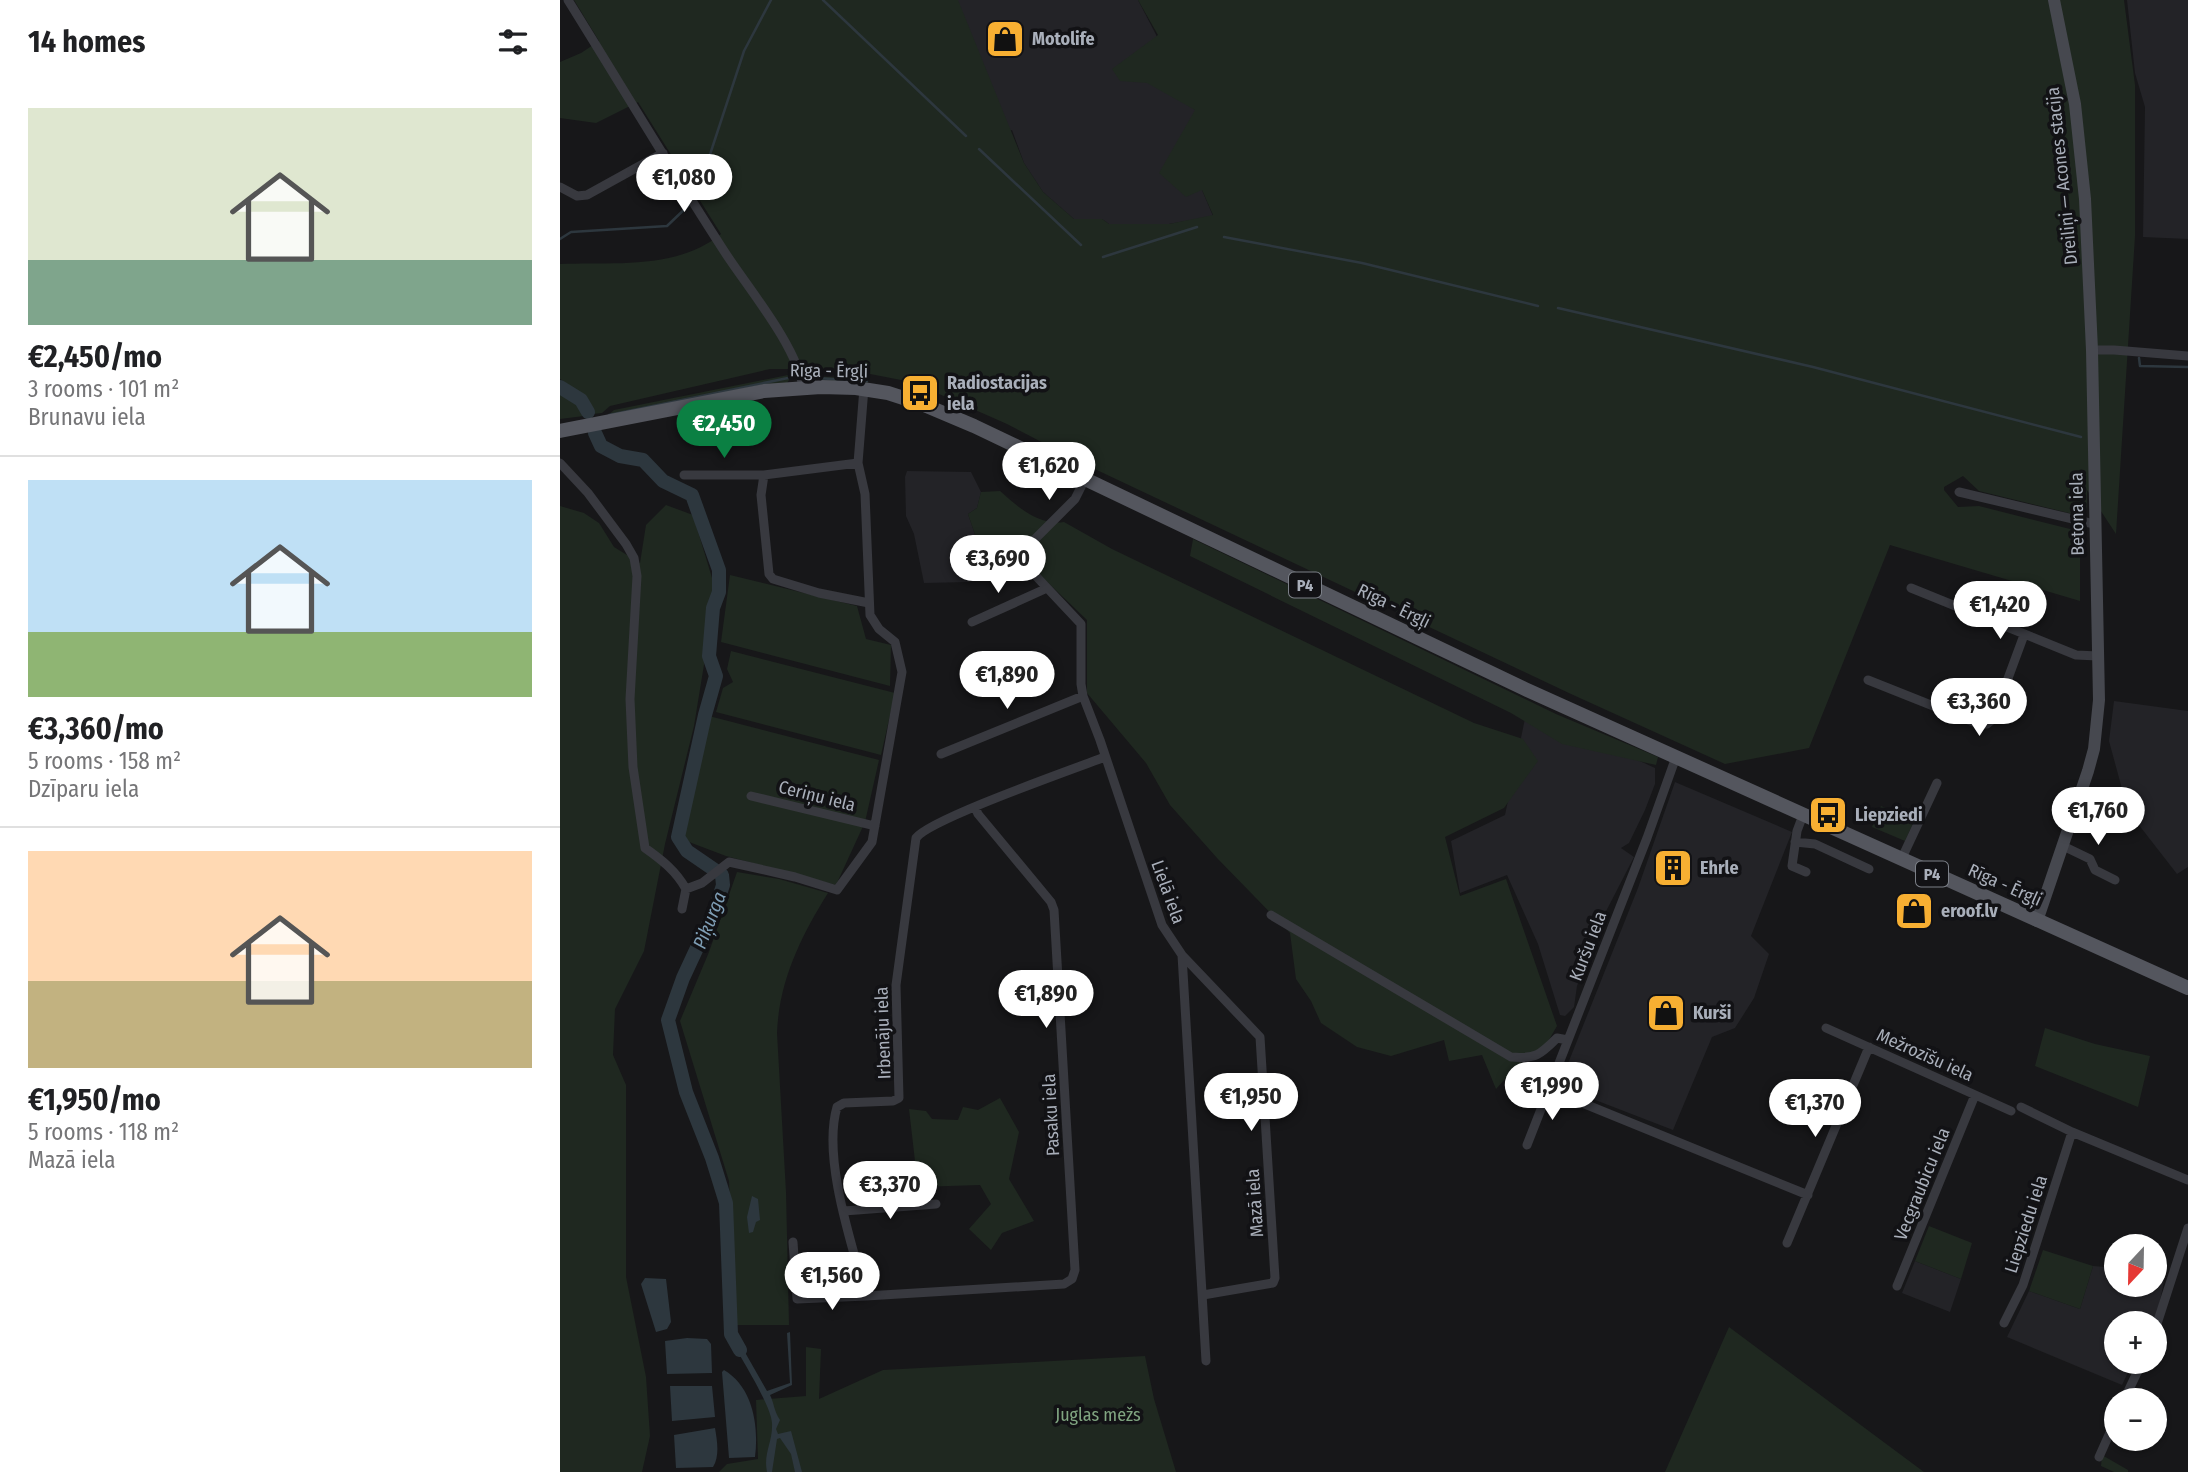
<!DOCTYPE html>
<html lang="en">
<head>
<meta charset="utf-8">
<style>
	body { margin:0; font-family:"Fira Sans Condensed",sans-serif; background:#f6f6f6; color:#202124; height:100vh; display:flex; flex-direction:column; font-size:26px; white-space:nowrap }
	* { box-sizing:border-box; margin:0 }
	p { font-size:23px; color:#757577 }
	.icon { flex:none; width:38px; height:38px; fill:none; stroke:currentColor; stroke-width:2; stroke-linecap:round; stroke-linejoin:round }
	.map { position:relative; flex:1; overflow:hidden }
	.side { display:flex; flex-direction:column; background:#fff; width:560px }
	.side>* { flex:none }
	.needle { width:46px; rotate:202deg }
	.tools { position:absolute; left:1544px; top:1234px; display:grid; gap:14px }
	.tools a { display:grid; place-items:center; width:63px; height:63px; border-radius:50%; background:#fff; box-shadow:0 2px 5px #0004; font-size:35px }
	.price { position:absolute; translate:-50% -60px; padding:0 16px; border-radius:24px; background:#fff; color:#222; font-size:23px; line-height:46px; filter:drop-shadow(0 2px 4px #0008) }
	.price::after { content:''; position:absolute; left:50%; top:42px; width:21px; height:16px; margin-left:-10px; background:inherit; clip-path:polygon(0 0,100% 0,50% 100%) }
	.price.selected { background:#0b8043; color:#fff }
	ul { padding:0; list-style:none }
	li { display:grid; align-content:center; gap:14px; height:371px; padding:0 28px }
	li+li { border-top:2px solid #e0e0e0 }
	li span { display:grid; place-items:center; height:217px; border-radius:0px; color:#555 }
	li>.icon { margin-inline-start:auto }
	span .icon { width:126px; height:126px; fill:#fffc; stroke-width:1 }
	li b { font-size:30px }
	h2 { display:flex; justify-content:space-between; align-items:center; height:84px; padding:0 28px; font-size:30px }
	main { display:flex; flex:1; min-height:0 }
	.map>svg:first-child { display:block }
	.built { fill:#232327 }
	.green { fill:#1f2820 }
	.water { fill:#2d373e }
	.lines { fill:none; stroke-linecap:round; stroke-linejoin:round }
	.stream { stroke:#2d373e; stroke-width:2.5 }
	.river { stroke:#2d373e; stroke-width:14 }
	.minor { stroke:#38393f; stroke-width:9 }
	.secondary { stroke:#46484f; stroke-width:12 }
	.primary { stroke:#54565e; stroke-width:14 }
	.labels { text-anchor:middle; stroke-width:7; stroke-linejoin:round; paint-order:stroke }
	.shield { fill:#121215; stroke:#7c8088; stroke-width:2 }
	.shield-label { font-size:16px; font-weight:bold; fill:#a9afba }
	.poi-label { font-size:18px; font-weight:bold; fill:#a9afba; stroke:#121215; text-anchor:start }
	.street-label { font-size:18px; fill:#a9afba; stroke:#121215 }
	.park-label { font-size:18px; fill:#80a581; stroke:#121215 }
	.water-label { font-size:19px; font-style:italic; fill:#7f9eb5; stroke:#121215 }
</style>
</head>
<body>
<main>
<section class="side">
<h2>14 homes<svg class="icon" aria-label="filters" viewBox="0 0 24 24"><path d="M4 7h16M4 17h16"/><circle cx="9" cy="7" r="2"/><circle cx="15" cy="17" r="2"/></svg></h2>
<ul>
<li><span style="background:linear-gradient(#dfe7d0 70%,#7fa58c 0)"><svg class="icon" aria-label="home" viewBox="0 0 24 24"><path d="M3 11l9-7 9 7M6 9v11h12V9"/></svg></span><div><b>€2,450/mo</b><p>3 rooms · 101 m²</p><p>Brunavu iela</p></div></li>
<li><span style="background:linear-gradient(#bfe0f5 70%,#8fb573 0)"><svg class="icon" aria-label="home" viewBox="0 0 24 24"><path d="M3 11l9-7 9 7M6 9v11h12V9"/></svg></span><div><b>€3,360/mo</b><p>5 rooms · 158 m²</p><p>Dzīparu iela</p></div></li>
<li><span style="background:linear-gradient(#ffd9b3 60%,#c2b280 0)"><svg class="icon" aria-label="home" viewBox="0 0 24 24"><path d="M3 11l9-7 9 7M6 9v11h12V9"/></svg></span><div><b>€1,950/mo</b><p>5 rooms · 118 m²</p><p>Mazā iela</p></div></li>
</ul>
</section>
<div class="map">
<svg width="1628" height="1472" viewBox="0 0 1628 1472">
	<rect width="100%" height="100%" fill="#171719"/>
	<!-- built -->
	<path class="built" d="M 396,0 L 578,0 L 635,110 L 642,190 L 653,216 L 609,224 L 549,224 L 542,219 L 514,219 L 507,213 L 483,192 L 464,163 L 452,130 L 442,133 Z
		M 1567,0 L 1628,0 L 1628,239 L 1583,237 L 1585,107 L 1575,73 Z
		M 347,471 L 411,472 L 421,492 L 417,508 L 408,514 L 420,549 L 437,559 L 439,566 L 409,582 L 364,583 L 354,534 L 346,516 L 345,477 Z
		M 1554,701 L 1628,711 L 1628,867 L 1617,874 L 1568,811 L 1549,741 Z
		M 967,709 L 1095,768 L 1095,784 L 1085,810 L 1069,843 L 1061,848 L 1074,857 L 1041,921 L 1034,925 L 1032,930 L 1037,935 L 1017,986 L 1014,1007 L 1005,1016 L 1000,1015 L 978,944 L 947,875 L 900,893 L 891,841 L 945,815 Z
		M 1115,782 L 1232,832 L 1191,936 L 1209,954 L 1194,998 L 1175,1028 L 1152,1037 L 1113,1130 L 999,1086 L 1078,888 Z
		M 1355,1261 L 1401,1279 L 1390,1312 L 1342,1293 Z
		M 1533,1266 L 1556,1268 L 1556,1284 L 1594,1284 L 1594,1270 L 1606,1271 L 1598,1311 L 1592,1323 L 1556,1323 L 1556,1362 L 1573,1362 L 1562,1385 L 1447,1337 L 1469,1291 L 1520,1309 Z"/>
	<!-- green -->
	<path class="green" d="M 14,0 L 398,0 L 464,163 L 483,192 L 514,219 L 542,219 L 549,224 L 609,224 L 653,215 L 642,190 L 626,197 L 599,173 L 635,110 L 587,83 L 560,81 L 552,69 L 598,35 L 578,0 L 1564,0 L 1575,85 L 1575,236 L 1556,534 L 1527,490 L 1527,509 L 1517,515 L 1419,491 L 1403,476 L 1384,487 L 1384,490 L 1398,507 L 1419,506 L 1514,530 L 1520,538 L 1520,601 L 1330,545 L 1249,748 L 1165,764 L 1011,694 L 522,463 L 447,424 L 370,390 L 341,380 L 305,373 L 250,369 L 210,369 L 50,406 L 42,413 L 32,414 C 30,399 13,387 0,379 L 0,264 C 53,262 117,270 161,234 L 78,102 L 36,123 L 0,118 L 0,62 L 21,53 L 39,41 Z
		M 233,374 L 227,383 L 46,417 L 54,410 Z
		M 248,376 L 308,379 L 308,383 L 254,380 Z
		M 0,394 L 22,407 L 24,416 L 0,419 Z
		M 440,491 C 458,507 479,526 504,522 L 552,549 L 914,723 L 963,739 L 978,761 L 944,808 L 885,837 L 900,896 L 946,879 L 997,1026 L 986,1045 L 956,1067 L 936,1089 L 922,1055 L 889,1061 L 884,1040 L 831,1056 L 797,1047 L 761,1023 L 751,1001 L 736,979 L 730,933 L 657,858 L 610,805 L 586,763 L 527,693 L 527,620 L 479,574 L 474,546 L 447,546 L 437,559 L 420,549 L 408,514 L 417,508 L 421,492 Z
		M 106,505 L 133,515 L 156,591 L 134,726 L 105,844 L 84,951 L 55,1009 L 53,1055 L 66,1085 L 66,1277 L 86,1377 L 90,1436 L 82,1472 L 0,1472 L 0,506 L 24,513 L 39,523 L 54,547 L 80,563 L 86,525 Z
		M 633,539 L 996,714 L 1098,757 L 1096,765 L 1002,744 L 951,713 L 630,556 Z
		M 170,575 L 297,606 L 306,639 L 331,645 L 330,686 L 161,642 Z
		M 171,651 L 335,693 L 321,755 L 156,712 L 163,688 L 173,682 L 167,669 Z
		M 149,716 L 319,760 L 305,822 L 276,885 L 166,856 L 129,842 L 123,833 Z
		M 1321,806 L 1354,821 L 1345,841 L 1312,827 Z
		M 177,872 L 219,879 L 268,893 C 241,936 219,981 217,1033 L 226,1192 L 229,1325 L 176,1325 L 169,1181 L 120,1021 L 149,952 Z
		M 1485,1028 L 1535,1044 L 1590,1056 L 1578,1107 L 1475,1066 Z
		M 440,1098 L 459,1132 L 449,1179 L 474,1221 L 442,1233 L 431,1250 L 409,1229 L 431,1204 L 420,1185 L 358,1187 L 349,1109 L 366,1111 L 372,1119 L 398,1120 L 403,1107 L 418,1110 Z
		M 1369,1226 L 1412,1243 L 1401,1279 L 1355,1261 Z
		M 1483,1250 L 1533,1266 L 1520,1309 L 1469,1291 Z
		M 1169,1327 L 1364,1472 L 1105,1472 Z
		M 246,1347 L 261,1349 L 259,1399 L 323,1370 L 585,1356 L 594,1399 L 616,1472 L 159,1472 L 167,1464 L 198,1459 L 196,1400 L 246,1396 Z
		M 1542,1455 L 1568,1470 L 1568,1472 L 1554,1472 L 1541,1466 Z"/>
	<!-- water -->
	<path class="water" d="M 192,1196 L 198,1199 L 200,1220 L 196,1222 L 193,1232 L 189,1233 L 187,1217 Z
		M 85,1278 L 106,1279 L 111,1322 L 107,1329 L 96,1332 L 81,1284 Z
		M 230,1332 L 232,1385 L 210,1395 C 214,1403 214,1411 220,1420 L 216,1429 L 218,1434 L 231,1431 L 242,1472 L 235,1472 L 231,1454 L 220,1438 L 217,1439 L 212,1472 L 207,1472 C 203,1453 213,1442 212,1423 C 211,1404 177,1352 167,1333 L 174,1333 L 207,1391 L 230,1383 L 227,1333 Z
		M 127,1338 L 147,1339 L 151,1344 L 152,1373 L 107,1374 L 105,1341 Z
		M 164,1370 C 193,1387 199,1426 195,1457 L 169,1458 L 162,1372 Z
		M 110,1386 L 152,1386 L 155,1417 L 112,1421 Z
		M 155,1428 C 157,1440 160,1456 153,1467 L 116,1468 L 114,1435 Z"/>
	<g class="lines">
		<!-- stream -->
		<path class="stream" d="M 263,0 L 406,136
			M 419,149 L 521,245
			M 138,191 L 184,51 L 211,0
			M 664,237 L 802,263 L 978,306
			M 0,239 L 11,232 L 107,226 L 130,204
			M 543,257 L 637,227
			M 998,308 L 1253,367 L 1521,437
			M 1579,358 L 1580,366 L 1628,367
			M 255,378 L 307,381
			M 49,415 L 228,378"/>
		<!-- river -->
		<path class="river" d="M 0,387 L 21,400 L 28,412
			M 35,433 L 41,446 L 60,456 L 83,460 L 103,481 L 132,495 L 159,570 L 159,592 L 153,608 L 149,656 L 156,676 L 145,715 L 118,837 L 127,851 L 162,875 L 163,885 L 156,907 L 123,978 L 108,1020 L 126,1092 L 152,1158 L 166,1203 L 171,1334 L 180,1350"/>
		<!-- minor -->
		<path class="minor" d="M 8,0 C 61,85 112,171 166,254 C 189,289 238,348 243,388
			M 0,187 L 17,196 L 27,195 L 103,153
			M 1532,350 L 1554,350 L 1628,356
			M 0,463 L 28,493 L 66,544 L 74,558 L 77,576 L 70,699 L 73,767 L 85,848 C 102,860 116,871 126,889 L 122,909
			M 124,475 L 204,475 L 298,463 L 304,388
			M 204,475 L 201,495 L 209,574 L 213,579 L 259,593 L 309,603
			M 525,479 L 515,499 L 474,540 L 467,556 L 474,574 L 521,624 L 521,684 L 523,696 L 540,740 L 602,925 L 622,955 L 646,1361
			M 1399,492 L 1534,524
			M 1351,588 L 1516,655 L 1538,656
			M 412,622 L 485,589
			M 1308,680 L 1416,723 L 1427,724 L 1433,719 L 1464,635
			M 381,754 L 523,696
			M 191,796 L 315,826
			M 415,807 L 418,814 L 491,902 L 494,910 L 515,1270 L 512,1279 L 504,1284 L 306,1296 C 292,1245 262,1158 277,1107 L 284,1103 L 333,1101 L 339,1098 L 336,985 L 356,838 C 370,819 514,769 545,757
			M 1243,815 L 1237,831 L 1232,866 L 1246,872
			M 1235,842 L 1255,844 L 1309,869
			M 1503,846 L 1530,859 L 1535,870 L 1555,880
			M 1341,860 L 1377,783
			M 126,889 L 142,883 L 169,862 L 235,877 L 277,890 L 312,842 L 342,672 L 335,642 L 319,629 L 310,615 L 305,494 L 298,463
			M 711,915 L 951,1057 C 976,1059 980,1055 997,1038 L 1008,1040
			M 622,955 L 700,1037 L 715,1278 L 713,1283 L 643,1295
			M 1266,1028 L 1451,1111
			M 988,1089 L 1248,1195
			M 1461,1107 L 1512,1132 L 1628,1180
			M 967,1145 L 1087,838 L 1116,757
			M 284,1211 L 376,1204
			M 233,1242 L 237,1299 L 306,1296
			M 1227,1243 L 1309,1047
			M 1337,1286 L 1415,1095
			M 1444,1323 L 1463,1285 L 1512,1132
			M 1594,1333 L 1628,1228
			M 1564,1400 L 1582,1362
			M 1539,1457 L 1556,1419"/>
		<!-- secondary -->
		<path class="secondary" d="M 1477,921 L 1528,771 L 1534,749 L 1539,700 L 1532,350 L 1525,199 L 1515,104 L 1494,0"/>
		<!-- primary -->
		<path class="primary" d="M 0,431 L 204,391 L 261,387 L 296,388 L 328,393 L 362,404 L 414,426 L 965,689 L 1628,988"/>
	</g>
	<!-- icons -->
	<defs>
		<symbol id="shop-square" viewBox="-11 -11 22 22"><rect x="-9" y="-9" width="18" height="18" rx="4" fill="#f7af32" stroke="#121215"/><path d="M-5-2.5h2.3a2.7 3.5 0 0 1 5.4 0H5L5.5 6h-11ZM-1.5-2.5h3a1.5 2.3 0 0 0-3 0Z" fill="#111"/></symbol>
		<symbol id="bus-square" viewBox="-11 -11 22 22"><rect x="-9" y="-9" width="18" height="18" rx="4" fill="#f7af32" stroke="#121215"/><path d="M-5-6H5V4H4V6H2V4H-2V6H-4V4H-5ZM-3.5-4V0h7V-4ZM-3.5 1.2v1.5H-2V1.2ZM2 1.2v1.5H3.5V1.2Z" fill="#111"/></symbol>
		<symbol id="building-square" viewBox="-11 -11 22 22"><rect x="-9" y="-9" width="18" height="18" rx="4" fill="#f7af32" stroke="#121215"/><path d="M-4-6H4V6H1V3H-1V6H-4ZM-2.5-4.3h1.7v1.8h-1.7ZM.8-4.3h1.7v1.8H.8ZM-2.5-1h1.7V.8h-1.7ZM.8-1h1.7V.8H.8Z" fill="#111"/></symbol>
	</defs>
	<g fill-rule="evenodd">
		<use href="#shop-square" x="423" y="17" width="44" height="44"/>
		<use href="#bus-square" x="338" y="371" width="44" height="44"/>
		<use href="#bus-square" x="1246" y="793" width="44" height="44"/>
		<use href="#building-square" x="1091" y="846" width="44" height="44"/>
		<use href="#shop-square" x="1332" y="889" width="44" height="44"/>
		<use href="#shop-square" x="1084" y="991" width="44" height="44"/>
	</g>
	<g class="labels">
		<!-- shield labels -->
		<g class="shield">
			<rect x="729" y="572.5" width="32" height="25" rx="5"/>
			<rect x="1356" y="861.5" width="32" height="25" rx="5"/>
		</g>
		<g class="shield-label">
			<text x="745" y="591">P4</text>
			<text x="1372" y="880">P4</text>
		</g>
		<!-- poi labels -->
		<g class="poi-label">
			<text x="472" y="45">Motolife</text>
			<text x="387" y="389">Radiostacijas<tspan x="387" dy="21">iela</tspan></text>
			<text x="1295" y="821">Liepziedi</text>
			<text x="1140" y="874">Ehrle</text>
			<text x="1381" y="917">eroof.lv</text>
			<text x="1133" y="1019">Kurši</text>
		</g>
		<!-- street labels -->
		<g class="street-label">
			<text transform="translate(1502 176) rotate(-96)" y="6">Dreiliņi — Acones stacija</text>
			<text transform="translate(269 371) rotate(1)" y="6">Rīga - Ērgļi</text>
			<text transform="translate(1517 514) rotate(-91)" y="6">Betona iela</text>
			<text transform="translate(834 606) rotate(26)" y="6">Rīga - Ērgļi</text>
			<text transform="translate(257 796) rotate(14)" y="6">Ceriņu iela</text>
			<text transform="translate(1445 885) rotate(24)" y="6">Rīga - Ērgļi</text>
			<text transform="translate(608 892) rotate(70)" y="6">Lielā iela</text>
			<text transform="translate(1028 946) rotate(-69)" y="6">Kuršu iela</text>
			<text transform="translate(323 1033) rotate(-92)" y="6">Irbenāju iela</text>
			<text transform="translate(1365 1055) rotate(24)" y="6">Mežrozīšu iela</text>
			<text transform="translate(491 1115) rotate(-93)" y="6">Pasaku iela</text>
			<text transform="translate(1362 1184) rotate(-68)" y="6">Vecgraubicu iela</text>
			<text transform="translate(695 1203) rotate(-94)" y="6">Mazā iela</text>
			<text transform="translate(1466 1224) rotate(-72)" y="6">Liepziedu iela</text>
		</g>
		<!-- park labels -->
		<g class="park-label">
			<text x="538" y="1421">Juglas mežs</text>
		</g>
		<!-- water labels -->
		<g class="water-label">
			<text transform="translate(149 920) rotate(-69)" y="7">Piķurga</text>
		</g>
	</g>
</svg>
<div class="tools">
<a><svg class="needle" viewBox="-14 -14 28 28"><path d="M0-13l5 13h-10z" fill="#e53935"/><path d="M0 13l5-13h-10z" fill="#757577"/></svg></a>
<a>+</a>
<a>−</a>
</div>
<b class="price" style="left:124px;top:214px">€1,080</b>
<b class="price selected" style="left:164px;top:460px">€2,450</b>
<b class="price" style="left:489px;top:502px">€1,620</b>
<b class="price" style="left:438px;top:595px">€3,690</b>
<b class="price" style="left:1440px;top:641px">€1,420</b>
<b class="price" style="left:447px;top:711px">€1,890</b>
<b class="price" style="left:1419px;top:738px">€3,360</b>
<b class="price" style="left:1538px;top:847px">€1,760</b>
<b class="price" style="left:486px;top:1030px">€1,890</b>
<b class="price" style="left:992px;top:1122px">€1,990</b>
<b class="price" style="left:691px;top:1133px">€1,950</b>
<b class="price" style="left:1255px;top:1139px">€1,370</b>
<b class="price" style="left:330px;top:1221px">€3,370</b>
<b class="price" style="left:272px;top:1312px">€1,560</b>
</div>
</main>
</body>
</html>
